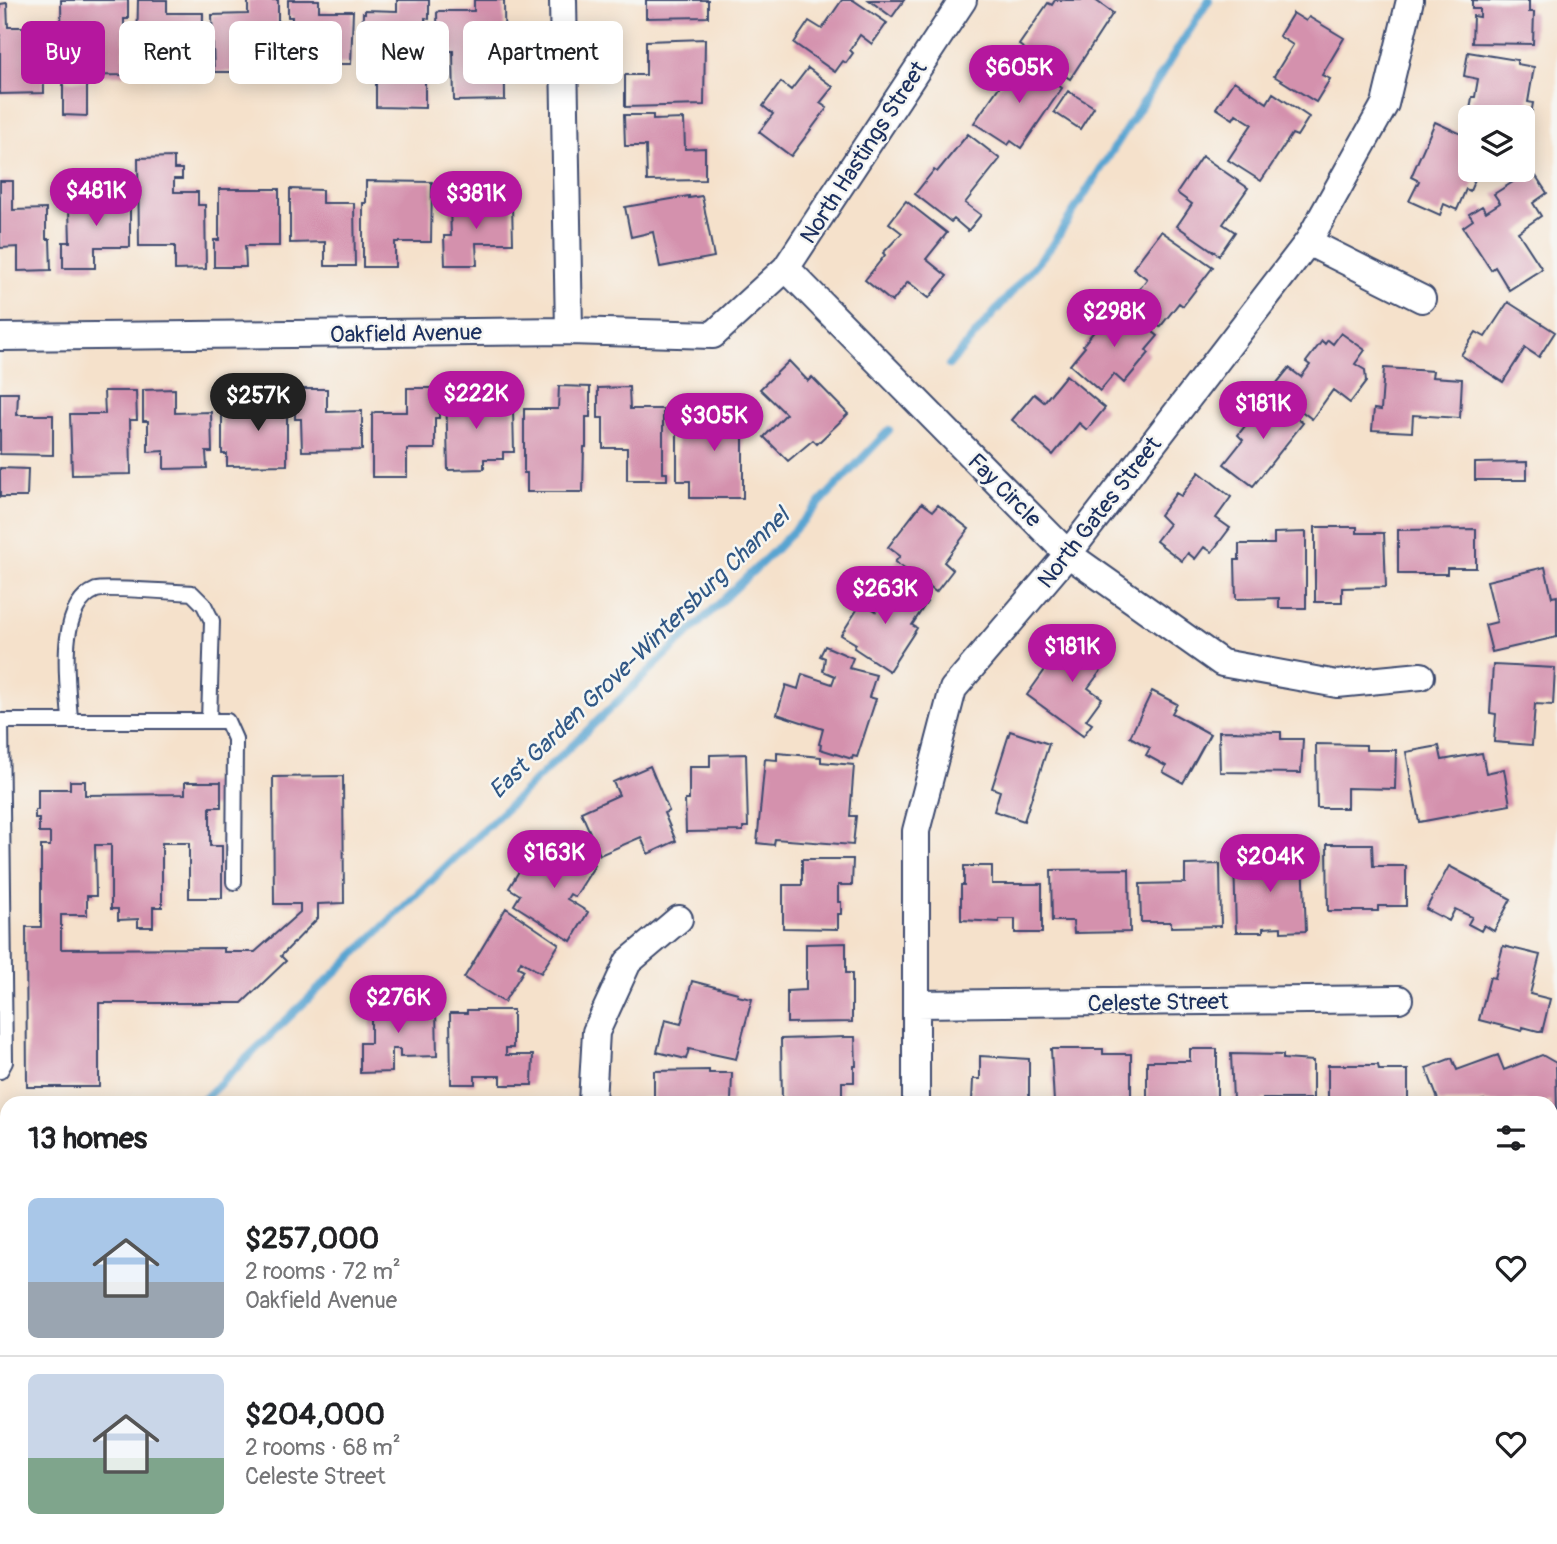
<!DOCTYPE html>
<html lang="en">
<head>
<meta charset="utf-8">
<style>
	body { margin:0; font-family:Pangolin,sans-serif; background:#f2f2f2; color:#202124; height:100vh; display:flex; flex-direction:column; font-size:26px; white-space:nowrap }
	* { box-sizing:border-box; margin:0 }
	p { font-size:23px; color:#757577 }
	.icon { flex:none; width:38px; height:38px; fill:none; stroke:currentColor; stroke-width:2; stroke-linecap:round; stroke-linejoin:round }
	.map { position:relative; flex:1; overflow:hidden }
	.panel { position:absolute; left:0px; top:1096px; width:1558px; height:450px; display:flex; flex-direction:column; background:#fff; border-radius:21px 21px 0 0; box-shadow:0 4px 18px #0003 }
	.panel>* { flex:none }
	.guide { position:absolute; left:21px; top:21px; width:700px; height:63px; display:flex; gap:14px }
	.fabs { position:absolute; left:1458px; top:105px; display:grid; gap:14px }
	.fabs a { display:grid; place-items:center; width:77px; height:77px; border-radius:10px; background:#fff; box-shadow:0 4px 18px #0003; font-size:35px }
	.price { position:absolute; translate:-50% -60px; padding:0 16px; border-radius:24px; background:#b5179e; color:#fff; font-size:23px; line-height:46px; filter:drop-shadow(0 2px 4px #0008) }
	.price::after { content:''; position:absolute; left:50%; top:42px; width:21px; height:16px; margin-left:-10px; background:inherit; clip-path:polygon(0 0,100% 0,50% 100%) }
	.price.selected { background:#222; color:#fff }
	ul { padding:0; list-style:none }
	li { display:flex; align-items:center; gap:21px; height:175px; padding:0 28px }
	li+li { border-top:2px solid #e0e0e0 }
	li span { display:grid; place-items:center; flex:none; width:196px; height:140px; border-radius:10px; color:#555 }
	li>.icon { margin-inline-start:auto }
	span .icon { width:84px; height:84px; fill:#fffc; stroke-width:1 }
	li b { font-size:30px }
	h2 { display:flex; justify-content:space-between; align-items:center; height:84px; padding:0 28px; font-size:30px }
	.pill { padding:0 24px; border-radius:10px; background:#fff; box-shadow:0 4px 18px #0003; font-size:24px; line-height:63px }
	.pill.selected { background:#b5179e; color:#fff }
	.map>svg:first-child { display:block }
	.built { fill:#f7d0cf }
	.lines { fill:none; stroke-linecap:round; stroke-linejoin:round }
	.stream { stroke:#59a4d1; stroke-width:8 }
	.building { fill:#d491ad }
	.lane-casing { stroke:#3c4a6e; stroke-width:18 }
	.street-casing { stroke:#3c4a6e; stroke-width:30 }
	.secondary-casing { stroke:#3c4a6e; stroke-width:40 }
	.lane { stroke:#fff; stroke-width:14 }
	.street { stroke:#fff; stroke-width:26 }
	.secondary { stroke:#fff; stroke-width:37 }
	.labels { text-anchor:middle; stroke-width:5; stroke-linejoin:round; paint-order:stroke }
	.street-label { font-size:23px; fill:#1b2f5e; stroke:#f6f6f2 }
	.water-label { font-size:24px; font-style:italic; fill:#315886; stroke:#f6f6f2 }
</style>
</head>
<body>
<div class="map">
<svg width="1557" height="1544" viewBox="0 0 1557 1544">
	<rect width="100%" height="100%" fill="#f6f6f2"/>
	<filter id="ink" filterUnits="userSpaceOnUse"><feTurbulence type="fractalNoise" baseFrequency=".0143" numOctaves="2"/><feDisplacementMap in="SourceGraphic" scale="14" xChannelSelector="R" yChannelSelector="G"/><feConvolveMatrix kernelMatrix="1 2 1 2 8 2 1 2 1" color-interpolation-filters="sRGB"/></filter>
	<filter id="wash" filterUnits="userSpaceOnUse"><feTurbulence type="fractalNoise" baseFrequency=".00686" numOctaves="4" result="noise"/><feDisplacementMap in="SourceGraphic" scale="28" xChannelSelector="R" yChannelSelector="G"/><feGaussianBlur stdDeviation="1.57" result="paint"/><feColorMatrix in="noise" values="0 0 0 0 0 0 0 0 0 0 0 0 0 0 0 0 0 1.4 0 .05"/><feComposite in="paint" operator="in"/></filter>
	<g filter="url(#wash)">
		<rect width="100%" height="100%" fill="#f5e1cb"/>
		<!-- built -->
		<path class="built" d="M 1550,1397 L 1557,1397 L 1557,1544 L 762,1544 L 762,1538 L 1550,1538 Z"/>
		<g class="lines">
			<!-- stream -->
			<path class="stream" d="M 949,365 L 1050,248 L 1209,0
				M 201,1102 L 776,549 L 889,430
				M 0,1295 L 7,1289"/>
		</g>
		<g id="blocks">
			<!-- building -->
			<path class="building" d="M 61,0 L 128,0 L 128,19 L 124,19 L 124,75 L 62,76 Z
				M 138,0 L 167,0 L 167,13 L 203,13 L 202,76 L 170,75 L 170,54 L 137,53 Z
				M 248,0 L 278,0 L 278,72 L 214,72 L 212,15 L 248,14 Z
				M 288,0 L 319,0 L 319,11 L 353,11 L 351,64 L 290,64 L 292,17 L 288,17 Z
				M 397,0 L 429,0 L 429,19 L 425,18 L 425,108 L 376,107 L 376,63 L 362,63 L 363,13 L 365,13 L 365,10 L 397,11 Z
				M 474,0 L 504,0 L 505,100 L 454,101 L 453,51 L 438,51 L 437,13 L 439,11 L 474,11 Z
				M 646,0 L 708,0 L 708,17 L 646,18 Z
				M 842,0 L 853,0 L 887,23 L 872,44 L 860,35 L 850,50 L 853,53 L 846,63 L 843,61 L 835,72 L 794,43 L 809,21 L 822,29 Z
				M 869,0 L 904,0 L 892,17 Z
				M 1055,0 L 1095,0 L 1113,13 L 1070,79 L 1019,45 L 1048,3 L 1052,5 Z
				M 1472,0 L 1529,1 L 1529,12 L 1534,12 L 1533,44 L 1472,43 L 1473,16 L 1480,17 L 1480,9 L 1472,9 Z
				M 7,3 L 8,27 L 43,27 L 44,93 L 0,94 L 0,4 Z
				M 1293,13 L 1306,21 L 1309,17 L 1344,38 L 1322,75 L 1330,79 L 1316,102 L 1274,76 L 1293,45 L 1279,36 Z
				M 705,39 L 704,105 L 625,107 L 625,75 L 646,75 L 646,41 Z
				M 1468,52 L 1517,60 L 1517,64 L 1534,67 L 1528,102 L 1533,103 L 1526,144 L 1522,143 L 1522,117 L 1472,117 L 1473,110 L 1470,110 L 1472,97 L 1475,97 L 1478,79 L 1464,76 Z
				M 1027,60 L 1052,77 L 1051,80 L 1062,88 L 1021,148 L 1011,141 L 1008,145 L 974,123 L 1008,74 L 1015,79 Z
				M 808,68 L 833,87 L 820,103 L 827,108 L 791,156 L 759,132 L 773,114 L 763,106 L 781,82 L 791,90 Z
				M 63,80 L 87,81 L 87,116 L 63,115 Z
				M 1234,81 L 1267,103 L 1273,93 L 1309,117 L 1297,136 L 1292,134 L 1261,181 L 1228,160 L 1252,124 L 1236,114 L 1233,119 L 1216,108 Z
				M 1068,91 L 1094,107 L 1080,129 L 1054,112 Z
				M 624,115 L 653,115 L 653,120 L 684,119 L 685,149 L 705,148 L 705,180 L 647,181 L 646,146 L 625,146 Z
				M 1435,122 L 1470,138 L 1470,170 L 1479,170 L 1470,191 L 1466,189 L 1457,210 L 1444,204 L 1440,215 L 1409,201 L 1419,181 L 1411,177 Z
				M 968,134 L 1000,159 L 965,203 L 981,215 L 968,231 L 954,219 L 951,222 L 915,194 L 934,170 L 937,172 Z
				M 1202,156 L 1248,188 L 1223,224 L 1235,232 L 1219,255 L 1177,226 L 1192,204 L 1177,193 Z
				M 174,157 L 174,169 L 182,169 L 182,179 L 174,179 L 174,192 L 198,192 L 198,205 L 205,205 L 206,269 L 175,270 L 175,246 L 139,246 L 138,158 Z
				M 1532,170 L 1547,193 L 1533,203 L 1541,216 L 1518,232 L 1542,269 L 1509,290 L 1495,267 L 1491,270 L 1463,227 L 1473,220 L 1469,214 L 1482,206 L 1486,212 L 1500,203 L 1494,194 Z
				M 0,181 L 13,181 L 13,210 L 46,209 L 46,239 L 50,239 L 51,270 L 18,271 L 18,247 L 0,248 Z
				M 366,181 L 432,182 L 431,242 L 395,242 L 395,267 L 363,267 L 363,203 L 366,203 Z
				M 219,189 L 279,189 L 279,246 L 245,246 L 246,267 L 214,267 L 214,240 L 219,240 Z
				M 290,189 L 322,190 L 322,203 L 354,203 L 355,266 L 325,266 L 325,242 L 290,243 Z
				M 81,192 L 121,192 L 121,207 L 130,207 L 130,247 L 95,247 L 95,268 L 63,268 L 63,242 L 70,242 L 69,208 L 81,208 Z
				M 689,196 L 689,198 L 702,196 L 714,257 L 660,267 L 653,232 L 631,237 L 625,207 Z
				M 906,201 L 947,233 L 926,259 L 947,276 L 929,298 L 908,282 L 892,302 L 865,280 L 885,255 L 883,253 L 902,233 L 889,223 Z
				M 512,205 L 513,243 L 476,243 L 477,265 L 445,265 L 444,236 L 451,236 L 450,206 Z
				M 1161,231 L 1213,267 L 1183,306 L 1179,303 L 1160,327 L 1129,303 L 1147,279 L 1133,268 Z
				M 1508,302 L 1555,332 L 1539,357 L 1525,348 L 1503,382 L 1461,355 L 1476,332 L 1485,337 Z
				M 1117,303 L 1158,336 L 1146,350 L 1149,353 L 1124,383 L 1114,374 L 1100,391 L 1070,365 L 1085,347 L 1083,345 Z
				M 1341,333 L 1365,350 L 1355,364 L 1365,370 L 1366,382 L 1350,403 L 1333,390 L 1312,419 L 1272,389 L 1289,368 L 1301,377 L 1310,365 L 1306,362 L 1322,341 L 1325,344 L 1328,340 L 1333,344 Z
				M 789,361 L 808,381 L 812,377 L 848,414 L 817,444 L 813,440 L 788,461 L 764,437 L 786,414 L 760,389 Z
				M 1384,368 L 1433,371 L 1432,377 L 1462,379 L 1460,418 L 1413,415 L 1412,432 L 1372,430 L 1374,409 L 1381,410 Z
				M 1066,375 L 1105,408 L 1087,430 L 1079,423 L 1053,455 L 1012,420 L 1034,394 L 1044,402 Z
				M 559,386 L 590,387 L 590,417 L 586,417 L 586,447 L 584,447 L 583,492 L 527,492 L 527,473 L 524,473 L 524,409 L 558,409 Z
				M 478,387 L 478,410 L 513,410 L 514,452 L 503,452 L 503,459 L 484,459 L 484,469 L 448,470 L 446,388 Z
				M 629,387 L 630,409 L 663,409 L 663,473 L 667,473 L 667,480 L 627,480 L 627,448 L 603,448 L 603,418 L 598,418 L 598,388 Z
				M 407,388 L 439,388 L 439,418 L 435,418 L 435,449 L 407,449 L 407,477 L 372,477 L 372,414 L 375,412 L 407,412 Z
				M 175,389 L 175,413 L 211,412 L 212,452 L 206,452 L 207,468 L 164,469 L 164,451 L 148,452 L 148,421 L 143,421 L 143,390 Z
				M 295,389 L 327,389 L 327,412 L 362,411 L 362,450 L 302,451 L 301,419 L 295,419 Z
				M 287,390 L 287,465 L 227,466 L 227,454 L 222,454 L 222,413 L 257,413 L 256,391 Z
				M 104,391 L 136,391 L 137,420 L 130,420 L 131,474 L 72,475 L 70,414 L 105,414 Z
				M 0,393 L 18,393 L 17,415 L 53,415 L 53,455 L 0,454 Z
				M 1268,397 L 1303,423 L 1253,486 L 1224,464 L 1243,440 L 1238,435 Z
				M 712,400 L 743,400 L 743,498 L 690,498 L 690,481 L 677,481 L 677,425 L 712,425 Z
				M 1527,462 L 1527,480 L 1475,480 L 1475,463 Z
				M 0,468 L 28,469 L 27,497 L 0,497 Z
				M 1199,472 L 1231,497 L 1216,518 L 1230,528 L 1212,552 L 1204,547 L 1195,559 L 1188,553 L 1182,561 L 1156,541 L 1169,524 L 1160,515 L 1176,493 L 1181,496 Z
				M 922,503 L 933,511 L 938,505 L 969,529 L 944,562 L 953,570 L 936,592 L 895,562 L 900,556 L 888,547 Z
				M 1315,527 L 1357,527 L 1357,533 L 1384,533 L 1386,587 L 1342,588 L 1342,602 L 1315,602 Z
				M 1476,529 L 1476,568 L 1447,568 L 1447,574 L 1398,574 L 1398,530 Z
				M 1306,532 L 1306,608 L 1279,608 L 1279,598 L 1236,599 L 1235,560 L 1239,560 L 1239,544 L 1274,544 L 1274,533 Z
				M 1545,567 L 1552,597 L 1557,596 L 1557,637 L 1492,652 L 1485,625 L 1497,622 L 1487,581 Z
				M 894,582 L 927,602 L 912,625 L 917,628 L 889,671 L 854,648 L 856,644 L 841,635 L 862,602 L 876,611 Z
				M 1079,634 L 1111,657 L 1088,688 L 1102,698 L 1086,720 L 1092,724 L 1083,736 L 1027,695 L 1057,653 L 1062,657 Z
				M 825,646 L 853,658 L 849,668 L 876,675 L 869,697 L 876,699 L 857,757 L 853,756 L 852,759 L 820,749 L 821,745 L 819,744 L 823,729 L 777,714 L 786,685 L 798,689 L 802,674 L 832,684 L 835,676 L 823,671 L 825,658 L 820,656 Z
				M 1493,665 L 1555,668 L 1553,705 L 1535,704 L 1532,745 L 1494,742 L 1496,714 L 1490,713 Z
				M 1152,691 L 1177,704 L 1172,713 L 1210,734 L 1183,783 L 1163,772 L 1166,766 L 1146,755 L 1150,748 L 1130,737 Z
				M 1010,731 L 1049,744 L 1024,821 L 994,811 L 1000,791 L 992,788 Z
				M 1219,731 L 1281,732 L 1281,739 L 1303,739 L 1301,773 L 1220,772 Z
				M 1316,744 L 1366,745 L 1366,750 L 1396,750 L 1395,789 L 1347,788 L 1347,808 L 1317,808 Z
				M 1439,746 L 1442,760 L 1482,753 L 1486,773 L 1504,769 L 1510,805 L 1419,822 L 1406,752 Z
				M 777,753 L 821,757 L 821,762 L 854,765 L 850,816 L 856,816 L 853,845 L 775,839 L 774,845 L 757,843 L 765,759 L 777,760 Z
				M 746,754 L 748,827 L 743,827 L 743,831 L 686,832 L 685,800 L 689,800 L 689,767 L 710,767 L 710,755 Z
				M 650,766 L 669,811 L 664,813 L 676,841 L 648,854 L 641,837 L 600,855 L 581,812 L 619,795 L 613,782 Z
				M 343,776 L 344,903 L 318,904 L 318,918 L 281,956 L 286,961 L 242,1003 L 99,1003 L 99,1087 L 27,1087 L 26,927 L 41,927 L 41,846 L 50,846 L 50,833 L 39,833 L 39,819 L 35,819 L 35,810 L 38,810 L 38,789 L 70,789 L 70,781 L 85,781 L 85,795 L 185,794 L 185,782 L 221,782 L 221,807 L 210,807 L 210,846 L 222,846 L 222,898 L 189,898 L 189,843 L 162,843 L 162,907 L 153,907 L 153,927 L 138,927 L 138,919 L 118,920 L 118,909 L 111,909 L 111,845 L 95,845 L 96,896 L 87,896 L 87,915 L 61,915 L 61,949 L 224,948 L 224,952 L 255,952 L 300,912 L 300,904 L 274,904 L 273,777 Z
				M 555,841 L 595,865 L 575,897 L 570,894 L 567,899 L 588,912 L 571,941 L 514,905 L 520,895 L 509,888 L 525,861 L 538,868 Z
				M 1327,844 L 1372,844 L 1373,866 L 1406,866 L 1406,906 L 1378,906 L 1378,911 L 1328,911 Z
				M 1303,857 L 1306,931 L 1281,932 L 1281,927 L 1263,928 L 1263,932 L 1236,932 L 1234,859 Z
				M 802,859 L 853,859 L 852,885 L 838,885 L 838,902 L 841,902 L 841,914 L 838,914 L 838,929 L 783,928 L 783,885 L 802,885 Z
				M 1220,864 L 1221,926 L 1171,927 L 1171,922 L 1141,922 L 1140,884 L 1185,883 L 1185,865 Z
				M 964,866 L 992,866 L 992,884 L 1042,884 L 1042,933 L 1015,933 L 1015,919 L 999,919 L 999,922 L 961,920 L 961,885 L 964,885 Z
				M 1449,866 L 1511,899 L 1494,931 L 1484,925 L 1481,931 L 1468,924 L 1472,917 L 1455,909 L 1449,921 L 1426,909 Z
				M 1129,869 L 1130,932 L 1074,933 L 1073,921 L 1052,921 L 1051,870 Z
				M 506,908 L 559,944 L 541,973 L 521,961 L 518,967 L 524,970 L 504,1002 L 464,978 Z
				M 846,943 L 846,973 L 852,973 L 852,1022 L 787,1023 L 787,991 L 806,990 L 806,944 Z
				M 1503,946 L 1540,955 L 1530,994 L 1550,999 L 1542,1032 L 1523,1027 L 1522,1031 L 1479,1020 L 1490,977 L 1495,978 Z
				M 692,981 L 738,993 L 737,996 L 752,999 L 736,1059 L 689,1049 L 686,1059 L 657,1052 L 665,1020 L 681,1024 Z
				M 383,996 L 398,999 L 398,1009 L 436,1009 L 437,1056 L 400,1057 L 400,1049 L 392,1049 L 392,1072 L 360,1073 L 360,1043 L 371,1043 L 371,1009 L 373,1009 L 373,999 Z
				M 467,1010 L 513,1010 L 513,1048 L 506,1048 L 506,1055 L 533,1055 L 532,1085 L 501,1085 L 501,1076 L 475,1076 L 475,1084 L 451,1084 L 450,1013 L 467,1013 Z
				M 846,1037 L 855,1037 L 856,1066 L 854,1066 L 854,1082 L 842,1082 L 842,1102 L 782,1102 L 781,1039 Z
				M 1051,1049 L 1103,1049 L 1103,1054 L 1131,1054 L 1131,1102 L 1054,1102 Z
				M 1190,1049 L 1217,1049 L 1217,1102 L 1147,1102 L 1147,1061 L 1190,1061 Z
				M 1231,1054 L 1283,1055 L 1283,1059 L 1313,1061 L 1313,1099 L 1263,1099 L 1263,1102 L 1236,1102 L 1236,1100 L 1233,1100 Z
				M 1498,1055 L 1504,1070 L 1542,1055 L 1556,1063 L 1557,1112 L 1550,1114 L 1550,1102 L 1485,1102 L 1484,1100 L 1476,1102 L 1439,1102 L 1426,1068 L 1452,1058 L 1457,1070 Z
				M 980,1056 L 1029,1059 L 1029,1102 L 972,1102 L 973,1079 L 980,1079 Z
				M 1328,1065 L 1378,1065 L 1379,1070 L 1408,1070 L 1408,1102 L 1328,1102 Z
				M 709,1070 L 709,1073 L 732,1073 L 731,1102 L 654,1102 L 654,1071 Z
				M 1550,1181 L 1557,1181 L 1557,1254 L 1550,1254 Z
				M 4,1440 L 7,1441 L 7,1519 L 0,1519 L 0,1452 L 4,1452 Z
				M 658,1538 L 733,1538 L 733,1544 L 658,1544 Z
				M 1168,1538 L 1352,1538 L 1352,1544 L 1168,1544 Z"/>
		</g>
	</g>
	<g filter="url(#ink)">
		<use href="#blocks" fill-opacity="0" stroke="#3c4a6e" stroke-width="2"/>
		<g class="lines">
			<defs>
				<path id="lane" d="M 70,719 C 68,685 55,607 96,590 C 105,587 177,592 192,593 L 204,605 L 212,621 L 209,721
					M 0,721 L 227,721 L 235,739 L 234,882
					M 0,1071 L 5,1062 L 1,721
					M 1550,1158 L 1557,1158"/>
				<path id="street" d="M 563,0 L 569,331
					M 1308,242 L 1422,299
					M 786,268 L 1068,554 L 1222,663 L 1337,684 L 1421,676
					M 0,337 L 569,331 L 713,335 L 786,268 L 963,0
					M 916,1004 L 1399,999
					M 592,1102 L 596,1032 L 628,962 L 679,919
					M 916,1102 L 916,831 L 953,689 L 1068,554 L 1308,242 L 1385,104 L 1410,0
					M 593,1538 L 593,1544"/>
				<path id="secondary" d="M 1550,1349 L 1557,1349
					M 0,1365 L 7,1365"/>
			</defs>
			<!-- lane casing -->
			<use href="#lane" class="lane-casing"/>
			<!-- street casing -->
			<use href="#street" class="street-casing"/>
			<!-- secondary casing -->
			<use href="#secondary" class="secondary-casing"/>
			<!-- lane -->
			<use href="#lane" class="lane"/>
			<!-- street -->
			<use href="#street" class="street"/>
			<!-- secondary -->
			<use href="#secondary" class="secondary"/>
		</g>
	</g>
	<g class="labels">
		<!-- street labels -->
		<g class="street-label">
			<text transform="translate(863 152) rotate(-57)" y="8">North Hastings Street</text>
			<text transform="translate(406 333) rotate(-1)" y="8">Oakfield Avenue</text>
			<text transform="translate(1005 490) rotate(45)" y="8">Fay Circle</text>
			<text transform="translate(1099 512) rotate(-52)" y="8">North Gates Street</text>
			<text transform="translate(1158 1002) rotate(-1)" y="8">Celeste Street</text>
		</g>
		<!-- water labels -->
		<g class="water-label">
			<text transform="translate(639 653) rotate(-44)" y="8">East Garden Grove-Wintersburg Channel</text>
		</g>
	</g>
</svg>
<div class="fabs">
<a><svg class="icon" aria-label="layers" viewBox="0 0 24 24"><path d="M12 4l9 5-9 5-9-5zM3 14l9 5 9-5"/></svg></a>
</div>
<b class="price" style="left:1019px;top:105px">$605K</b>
<b class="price" style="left:96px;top:228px">$481K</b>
<b class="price" style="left:476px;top:231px">$381K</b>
<b class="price" style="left:1114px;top:349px">$298K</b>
<b class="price" style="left:476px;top:431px">$222K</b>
<b class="price selected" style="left:258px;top:433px">$257K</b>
<b class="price" style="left:1263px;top:441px">$181K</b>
<b class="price" style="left:714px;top:453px">$305K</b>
<b class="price" style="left:885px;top:626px">$263K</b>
<b class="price" style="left:1072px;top:684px">$181K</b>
<b class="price" style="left:554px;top:890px">$163K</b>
<b class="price" style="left:1270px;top:894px">$204K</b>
<b class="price" style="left:398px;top:1035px">$276K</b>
<div class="guide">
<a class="pill selected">Buy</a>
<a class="pill">Rent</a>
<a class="pill">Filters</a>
<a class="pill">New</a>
<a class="pill">Apartment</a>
</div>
<section class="panel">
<h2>13 homes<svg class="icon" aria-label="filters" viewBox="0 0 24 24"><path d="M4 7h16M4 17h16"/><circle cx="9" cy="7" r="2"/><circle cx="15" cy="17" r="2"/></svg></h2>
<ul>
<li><span style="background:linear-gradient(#a9c7e8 60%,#9aa5b1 0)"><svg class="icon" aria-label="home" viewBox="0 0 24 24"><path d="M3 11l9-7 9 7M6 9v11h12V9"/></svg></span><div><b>$257,000</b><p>2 rooms · 72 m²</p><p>Oakfield Avenue</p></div><svg class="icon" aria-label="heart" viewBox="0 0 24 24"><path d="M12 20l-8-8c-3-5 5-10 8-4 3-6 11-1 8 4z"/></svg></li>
<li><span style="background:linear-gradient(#c9d6e8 60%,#7fa58c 0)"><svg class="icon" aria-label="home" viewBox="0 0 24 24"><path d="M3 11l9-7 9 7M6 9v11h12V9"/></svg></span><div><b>$204,000</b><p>2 rooms · 68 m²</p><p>Celeste Street</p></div><svg class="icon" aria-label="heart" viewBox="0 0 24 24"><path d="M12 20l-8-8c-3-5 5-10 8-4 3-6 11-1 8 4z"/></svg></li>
</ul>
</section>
</div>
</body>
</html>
